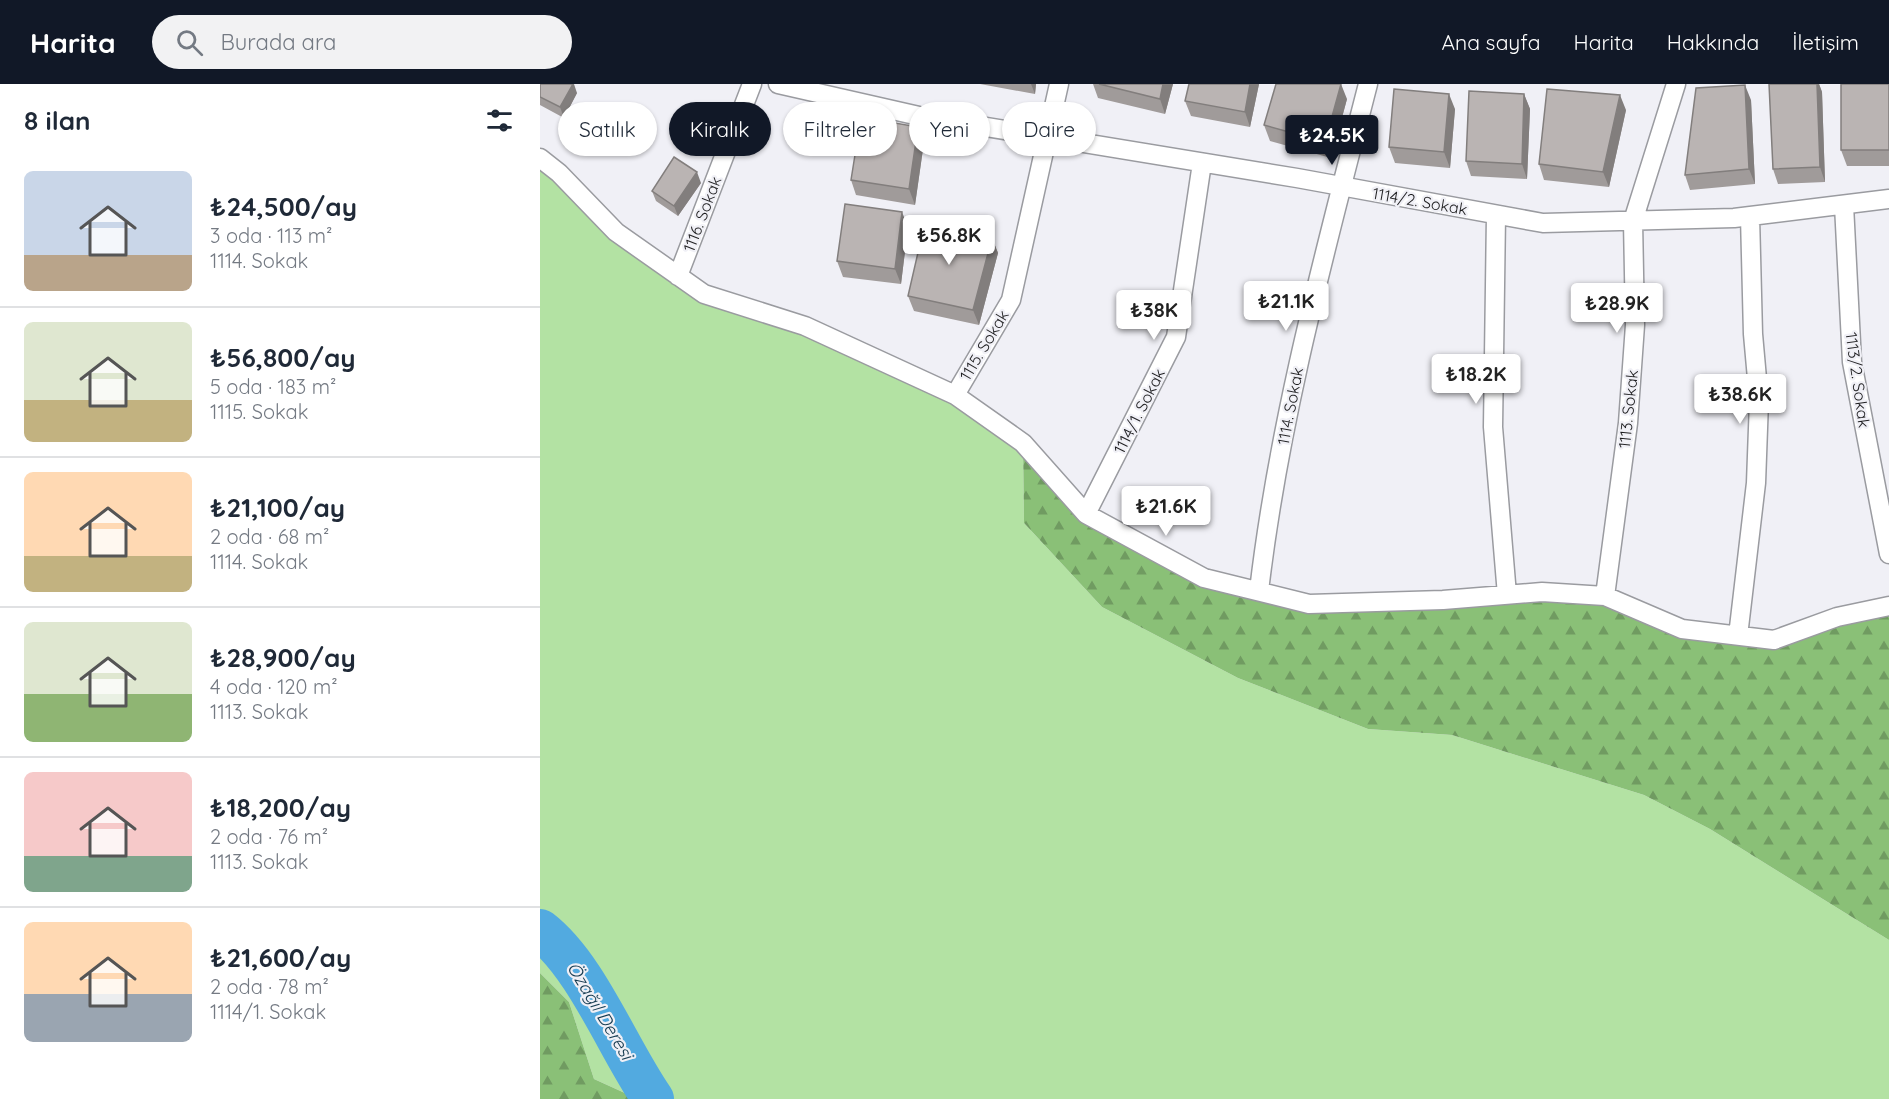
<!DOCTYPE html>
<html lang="tr">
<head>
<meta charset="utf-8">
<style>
	body { margin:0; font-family:Quicksand,sans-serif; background:#f2f2f3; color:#1f2937; height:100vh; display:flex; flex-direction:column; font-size:22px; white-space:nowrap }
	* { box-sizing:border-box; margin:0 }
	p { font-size:20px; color:#747a83 }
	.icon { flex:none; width:33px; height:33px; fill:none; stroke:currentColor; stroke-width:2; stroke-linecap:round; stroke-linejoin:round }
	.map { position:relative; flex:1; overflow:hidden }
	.sheet { display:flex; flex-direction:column; background:#fff; width:540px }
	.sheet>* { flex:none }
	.banner { position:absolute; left:18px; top:18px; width:570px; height:54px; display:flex; gap:12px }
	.price { position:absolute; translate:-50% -51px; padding:0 14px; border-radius:6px; background:#fff; color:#222; font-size:20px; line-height:39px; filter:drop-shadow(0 2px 3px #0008) }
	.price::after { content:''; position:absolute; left:50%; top:36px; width:18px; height:14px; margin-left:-9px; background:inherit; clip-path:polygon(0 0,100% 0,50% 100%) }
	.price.active { background:#111827; color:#fff }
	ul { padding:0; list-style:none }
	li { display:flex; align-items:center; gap:18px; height:150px; padding:0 24px }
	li+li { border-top:2px solid #e0e1e3 }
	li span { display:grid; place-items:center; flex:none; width:168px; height:120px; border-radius:9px; color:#555 }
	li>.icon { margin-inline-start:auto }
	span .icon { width:72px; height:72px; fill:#fffc; stroke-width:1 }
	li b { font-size:26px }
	h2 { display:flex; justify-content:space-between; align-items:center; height:72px; padding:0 24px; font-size:26px }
	.tag { padding:0 21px; border-radius:27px; background:#fff; box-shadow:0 2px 4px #0004; font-size:21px; line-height:54px }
	.tag.active { background:#111827; color:#fff }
	header { display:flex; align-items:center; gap:36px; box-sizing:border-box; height:84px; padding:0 30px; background:#111827; color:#fff }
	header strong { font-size:28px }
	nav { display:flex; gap:33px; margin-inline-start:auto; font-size:21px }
	.search { width:420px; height:54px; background:#f2f2f3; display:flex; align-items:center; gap:15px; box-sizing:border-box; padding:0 21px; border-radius:33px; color:#747a83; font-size:22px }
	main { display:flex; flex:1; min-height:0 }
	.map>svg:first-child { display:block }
	.green { fill:#b3e2a3 }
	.forest { fill:url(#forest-firs) }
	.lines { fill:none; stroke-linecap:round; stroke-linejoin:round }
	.river { stroke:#52aae0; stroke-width:42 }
	.street-casing { stroke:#9a9ba0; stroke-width:21 }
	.street { stroke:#fff; stroke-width:18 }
	.wall { fill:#a09b9a }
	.shaded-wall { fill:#827e7d }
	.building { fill:#bab4b3; stroke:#827e7d; stroke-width:1.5 }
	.labels { text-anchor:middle; stroke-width:4.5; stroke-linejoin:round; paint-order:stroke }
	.street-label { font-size:16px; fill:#1d1d1f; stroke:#f0f0f6 }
	.water-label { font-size:18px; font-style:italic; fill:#13394f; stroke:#f0f0f6 }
</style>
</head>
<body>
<header>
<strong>Harita</strong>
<div class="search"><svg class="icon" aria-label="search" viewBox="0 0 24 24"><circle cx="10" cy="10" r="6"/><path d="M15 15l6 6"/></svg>Burada ara</div>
<nav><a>Ana sayfa</a><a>Harita</a><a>Hakkında</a><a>İletişim</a></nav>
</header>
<main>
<section class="sheet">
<h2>8 ilan<svg class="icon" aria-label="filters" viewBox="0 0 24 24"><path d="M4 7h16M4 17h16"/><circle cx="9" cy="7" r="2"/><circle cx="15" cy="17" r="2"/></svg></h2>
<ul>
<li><span style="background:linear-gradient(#c9d6e8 70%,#b9a48a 0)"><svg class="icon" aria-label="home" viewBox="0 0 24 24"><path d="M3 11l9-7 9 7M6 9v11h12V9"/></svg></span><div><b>₺24,500/ay</b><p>3 oda · 113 m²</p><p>1114. Sokak</p></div></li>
<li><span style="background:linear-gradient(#dfe7d0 65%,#c2b280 0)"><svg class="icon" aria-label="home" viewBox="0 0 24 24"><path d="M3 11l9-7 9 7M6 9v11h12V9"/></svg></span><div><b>₺56,800/ay</b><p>5 oda · 183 m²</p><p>1115. Sokak</p></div></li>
<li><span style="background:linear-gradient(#ffd9b3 70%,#c2b280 0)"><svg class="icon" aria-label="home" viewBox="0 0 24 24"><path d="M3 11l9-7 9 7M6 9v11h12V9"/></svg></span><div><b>₺21,100/ay</b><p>2 oda · 68 m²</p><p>1114. Sokak</p></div></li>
<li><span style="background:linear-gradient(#dfe7d0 60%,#8fb573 0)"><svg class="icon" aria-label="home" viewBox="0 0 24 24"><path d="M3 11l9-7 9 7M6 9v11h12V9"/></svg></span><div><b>₺28,900/ay</b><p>4 oda · 120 m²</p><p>1113. Sokak</p></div></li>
<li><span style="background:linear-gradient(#f6c9c9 70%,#7fa58c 0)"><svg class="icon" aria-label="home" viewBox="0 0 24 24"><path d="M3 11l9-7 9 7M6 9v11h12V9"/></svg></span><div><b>₺18,200/ay</b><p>2 oda · 76 m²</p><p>1113. Sokak</p></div></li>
<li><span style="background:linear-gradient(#ffd9b3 60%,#9aa5b1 0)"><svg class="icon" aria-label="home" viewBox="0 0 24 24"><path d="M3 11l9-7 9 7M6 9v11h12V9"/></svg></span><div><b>₺21,600/ay</b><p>2 oda · 78 m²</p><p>1114/1. Sokak</p></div></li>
</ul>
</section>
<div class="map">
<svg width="1349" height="1015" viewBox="0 0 1349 1015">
	<defs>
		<pattern id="forest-firs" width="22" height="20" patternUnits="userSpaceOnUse" patternTransform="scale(1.5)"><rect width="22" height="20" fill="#8ac077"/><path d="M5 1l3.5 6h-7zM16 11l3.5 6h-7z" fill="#709b61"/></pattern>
	</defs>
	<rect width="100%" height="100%" fill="#f0f0f6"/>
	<!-- green -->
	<path class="green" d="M 0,74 L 164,210 L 415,311 L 483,359 L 484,439 L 562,523 L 698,594 L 828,645 L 912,651 L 1104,711 L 1170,745 L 1349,856 L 1349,1015 L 98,1015 L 54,995 L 29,918 L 0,889 Z"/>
	<!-- forest -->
	<path class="forest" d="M 483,359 L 546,430 L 664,494 L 769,520 L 1065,512 L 1142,545 L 1234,556 L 1349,522 L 1349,856 L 1170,745 L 1104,711 L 912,651 L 828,645 L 698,594 L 562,523 L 484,439 Z
		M 0,889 L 29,918 L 54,995 L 98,1015 L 0,1015 Z"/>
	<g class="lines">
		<!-- river -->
		<path class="river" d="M 0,846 C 47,882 78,965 113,1015"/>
		<defs>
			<path id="street" d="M 238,0 L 379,32 L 757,94 L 1003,139 L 1194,134 L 1349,115
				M 0,74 L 19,89 L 76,148 L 164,210 L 265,242 L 415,311 L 483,359 L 546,430 L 664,494 L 769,520 L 903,516 L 1002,508 L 1065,512 L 1142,545 L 1234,556 L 1297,533 L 1349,522
				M 1304,121 L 1312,278 L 1349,470
				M 956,131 L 953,343 L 967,511
				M 138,192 L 212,0
				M 415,311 L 471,216 L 519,0
				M 546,430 L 636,253 L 662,79
				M 719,507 C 739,335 785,168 828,0
				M 1065,512 L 1088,339 L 1095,241 L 1093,137 L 1136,0
				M 1198,552 L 1216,399 L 1219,317 L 1213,250 L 1210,132"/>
		</defs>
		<!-- street casing -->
		<use href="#street" class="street-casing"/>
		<!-- street -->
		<use href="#street" class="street"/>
	</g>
	<!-- wall -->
	<path class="wall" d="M 0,0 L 37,9 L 24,34 L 0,21 Z
		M 440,0 L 496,0 L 495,10 Z
		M 553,0 L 633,0 L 625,30 L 558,14 Z
		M 649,0 L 719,0 L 710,43 L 651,32 L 645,17 Z
		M 1229,0 L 1279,0 L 1282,8 L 1285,98 L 1238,100 L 1233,85 Z
		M 1349,0 L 1349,82 L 1307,82 L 1301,66 Z
		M 984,10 L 990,25 L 987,95 L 931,92 L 926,77 Z
		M 807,15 L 791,74 L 730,57 L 724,41 Z
		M 1211,16 L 1215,100 L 1150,106 L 1145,91 Z
		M 915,25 L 910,84 L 855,79 L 849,63 Z
		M 1086,26 L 1069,103 L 1004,96 L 999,80 Z
		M 378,43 L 384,58 L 375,121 L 316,111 L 311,96 Z
		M 161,99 L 138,132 L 116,117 L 112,107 Z
		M 368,143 L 361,200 L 303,193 L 297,177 Z
		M 452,154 L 458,169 L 439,241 L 374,227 L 368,212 Z"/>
	<!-- shaded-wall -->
	<path class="shaded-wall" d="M 33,0 L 34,0 L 37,9 L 24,34 L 20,23 Z
		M 491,0 L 496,0 L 495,10 Z
		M 623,0 L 633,0 L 625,30 L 620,15 Z
		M 710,0 L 719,0 L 710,43 L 705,28 Z
		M 801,0 L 807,15 L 791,74 L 785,58 Z
		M 1277,0 L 1279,0 L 1282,8 L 1285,98 L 1280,83 Z
		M 1205,1 L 1211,16 L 1215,100 L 1209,85 Z
		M 909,10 L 915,25 L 910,84 L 904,68 Z
		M 984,10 L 990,25 L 987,95 L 982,80 Z
		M 1080,11 L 1086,26 L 1069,103 L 1063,88 Z
		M 378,43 L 384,58 L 375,121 L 369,105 Z
		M 157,88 L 161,99 L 138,132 L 134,122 Z
		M 362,128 L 368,143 L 361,200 L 355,185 Z
		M 452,154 L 458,169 L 439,241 L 433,226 Z"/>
	<!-- building -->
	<path class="building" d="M 0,0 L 33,0 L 20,23 L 0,13 Z
		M 559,0 L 623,0 L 620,15 Z
		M 649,0 L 710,0 L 705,28 L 645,17 Z
		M 736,0 L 801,0 L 785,58 L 724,41 Z
		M 1229,0 L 1277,0 L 1280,83 L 1233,85 Z
		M 1301,0 L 1349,0 L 1349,66 L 1301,66 Z
		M 1205,1 L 1209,85 L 1145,91 L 1156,4 Z
		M 854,5 L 909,10 L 904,68 L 849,63 Z
		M 1007,5 L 1080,11 L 1063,88 L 999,80 Z
		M 929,7 L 984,10 L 982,80 L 926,77 Z
		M 321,33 L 378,43 L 369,105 L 311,96 Z
		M 134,73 L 157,88 L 134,122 L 112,107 Z
		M 305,120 L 362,128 L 355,185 L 297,177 Z
		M 385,138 L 452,154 L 433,226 L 368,212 Z"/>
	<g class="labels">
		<!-- street labels -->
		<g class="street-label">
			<text transform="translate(880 117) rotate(10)" y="6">1114/2. Sokak</text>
			<text transform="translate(162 130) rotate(-69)" y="6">1116. Sokak</text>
			<text transform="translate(444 261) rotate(-59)" y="6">1115. Sokak</text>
			<text transform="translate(1318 296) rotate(82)" y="6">1113/2. Sokak</text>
			<text transform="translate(750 322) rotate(-79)" y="6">1114. Sokak</text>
			<text transform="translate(1088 325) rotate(-84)" y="6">1113. Sokak</text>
			<text transform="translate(599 327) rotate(-63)" y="6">1114/1. Sokak</text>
		</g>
		<!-- water labels -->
		<g class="water-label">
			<text transform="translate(60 927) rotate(59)" y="6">Özağıl Deresi</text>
		</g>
	</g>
</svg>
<b class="price active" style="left:792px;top:82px">₺24.5K</b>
<b class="price" style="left:409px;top:182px">₺56.8K</b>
<b class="price" style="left:746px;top:248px">₺21.1K</b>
<b class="price" style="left:1077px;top:250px">₺28.9K</b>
<b class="price" style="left:614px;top:257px">₺38K</b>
<b class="price" style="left:936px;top:321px">₺18.2K</b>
<b class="price" style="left:1200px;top:341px">₺38.6K</b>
<b class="price" style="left:626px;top:453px">₺21.6K</b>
<div class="banner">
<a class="tag">Satılık</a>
<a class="tag active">Kiralık</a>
<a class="tag">Filtreler</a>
<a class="tag">Yeni</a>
<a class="tag">Daire</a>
</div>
</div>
</main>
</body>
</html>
